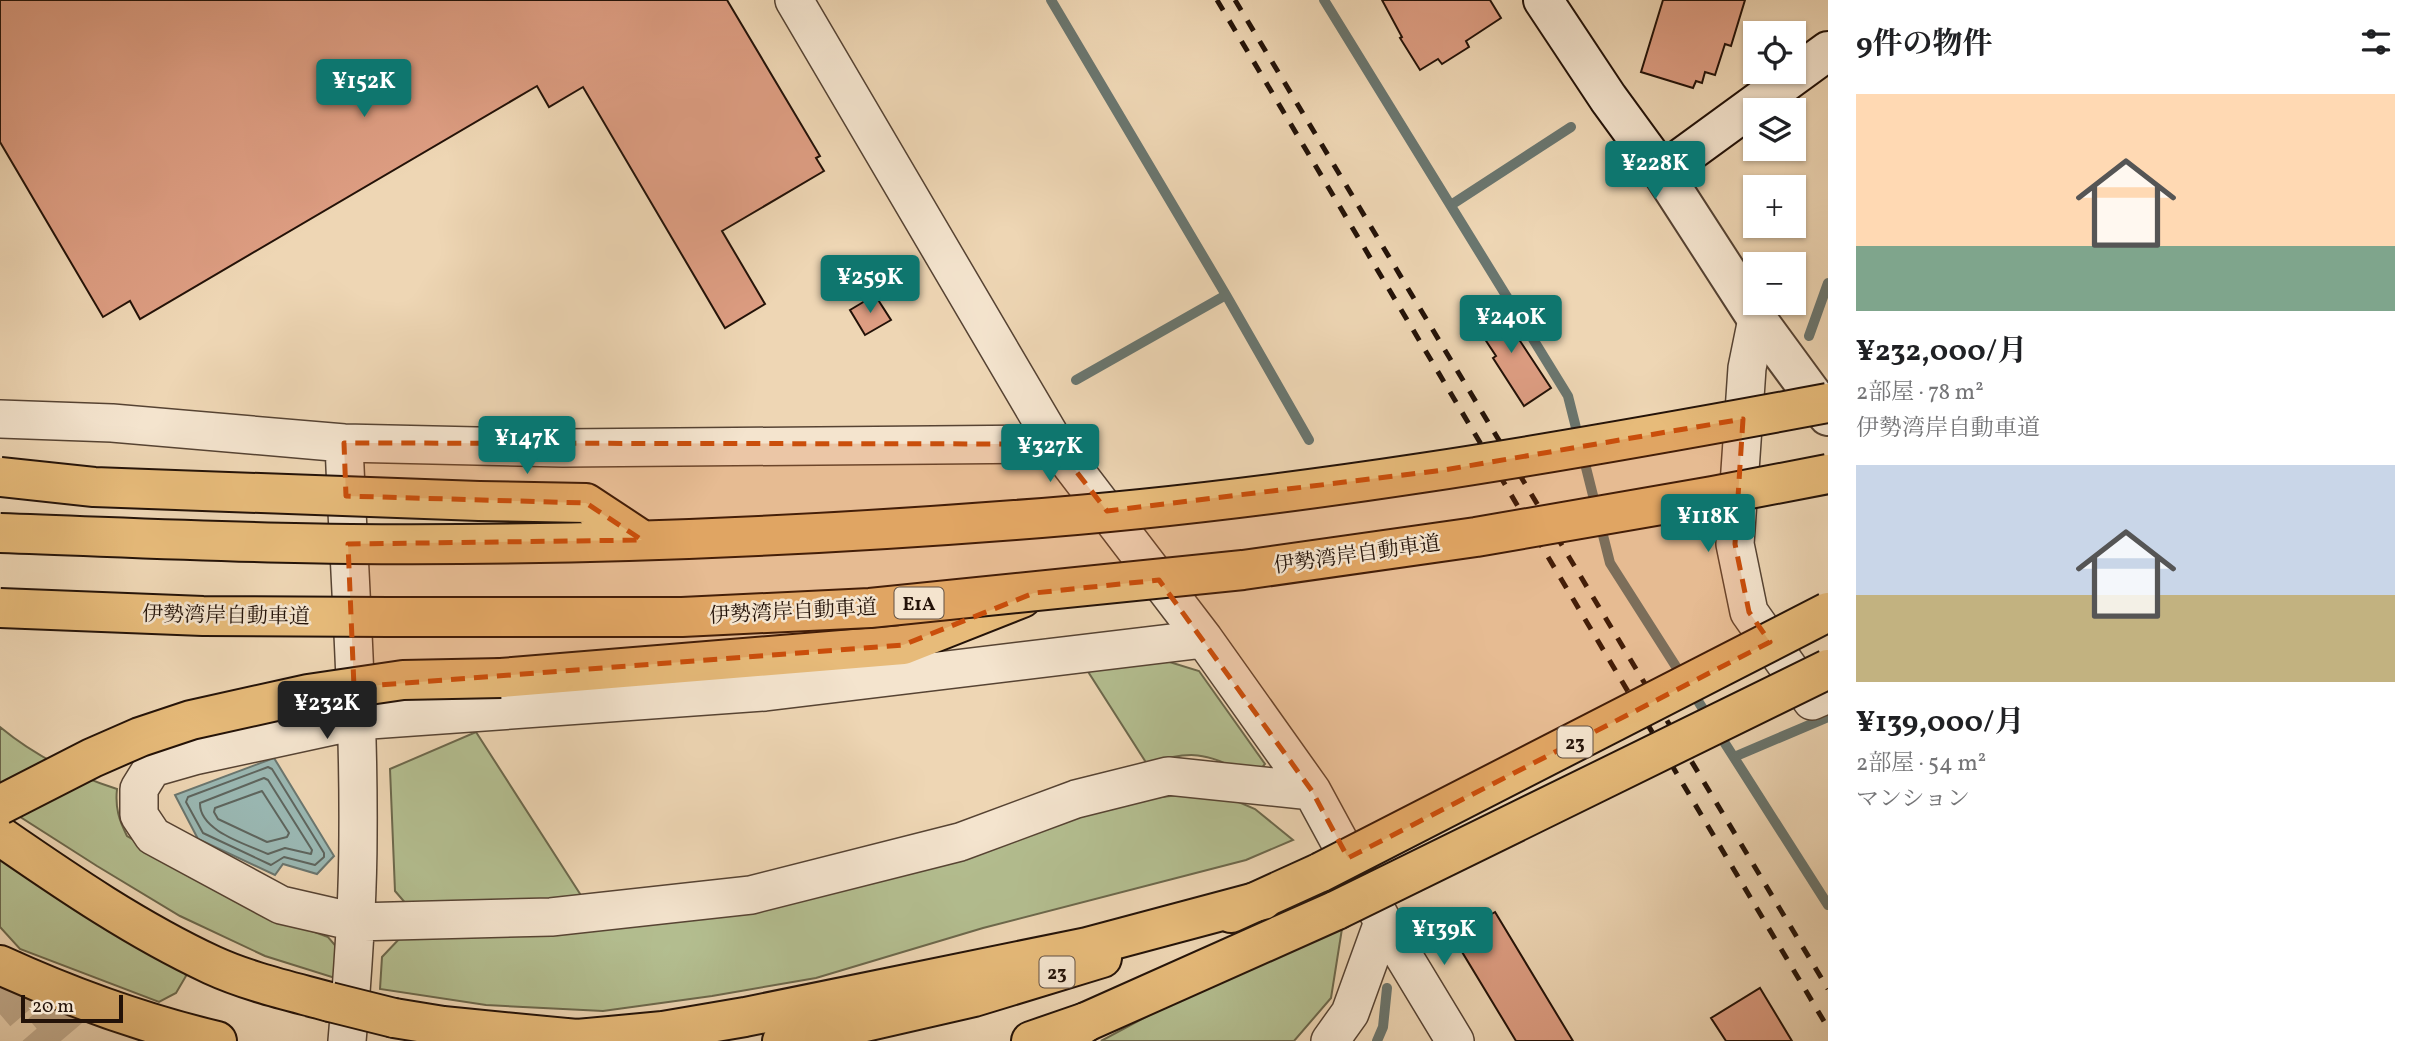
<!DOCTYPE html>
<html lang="ja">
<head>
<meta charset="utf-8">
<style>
	body { margin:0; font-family:Vollkorn,"Noto Serif JP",serif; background:#f6f6f6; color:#202124; height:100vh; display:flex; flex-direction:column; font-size:26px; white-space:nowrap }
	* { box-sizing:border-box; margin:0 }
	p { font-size:23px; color:#757577 }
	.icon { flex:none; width:38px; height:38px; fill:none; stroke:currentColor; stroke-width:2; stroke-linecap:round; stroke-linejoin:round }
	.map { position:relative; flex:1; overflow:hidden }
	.drawer { display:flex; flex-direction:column; background:#fff; width:595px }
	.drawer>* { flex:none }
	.buttons { position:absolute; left:1743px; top:21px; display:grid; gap:14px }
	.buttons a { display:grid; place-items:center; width:63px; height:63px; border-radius:0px; background:#fff; box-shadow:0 2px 5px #0004; font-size:35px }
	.scale { position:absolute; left:21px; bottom:18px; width:102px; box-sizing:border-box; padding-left:7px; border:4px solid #231208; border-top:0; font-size:19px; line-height:24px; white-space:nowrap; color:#231208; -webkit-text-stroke:5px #f4e4ce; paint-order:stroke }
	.price { position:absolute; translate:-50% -60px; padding:0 16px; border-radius:7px; background:#0f766e; color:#fff; font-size:23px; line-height:46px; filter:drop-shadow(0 2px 4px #0008) }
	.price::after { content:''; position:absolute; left:50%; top:42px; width:21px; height:16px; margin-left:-10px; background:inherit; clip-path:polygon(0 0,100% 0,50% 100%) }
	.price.active { background:#222; color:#fff }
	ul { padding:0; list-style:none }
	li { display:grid; align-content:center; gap:14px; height:371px; padding:0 28px }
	li span { display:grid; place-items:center; height:217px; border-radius:0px; color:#555 }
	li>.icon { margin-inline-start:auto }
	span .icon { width:126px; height:126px; fill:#fffc; stroke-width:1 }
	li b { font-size:30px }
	h2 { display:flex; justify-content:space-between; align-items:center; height:84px; padding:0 28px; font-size:30px }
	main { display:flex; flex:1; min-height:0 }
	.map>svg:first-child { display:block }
	.green { fill:#b4bf91; stroke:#6c684c; stroke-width:2 }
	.water { fill:#9ab8b3; stroke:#6a766f; stroke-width:2 }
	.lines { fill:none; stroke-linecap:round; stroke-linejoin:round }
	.shore { stroke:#5e655e; stroke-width:2 }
	.stream { stroke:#6a766f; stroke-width:10 }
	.building { fill:#dd9d82; stroke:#231208; stroke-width:2 }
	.trunk-tunnel { stroke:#c5af92; stroke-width:38; stroke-dasharray:38 19; stroke-linecap:butt }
	.motorway-tunnel { stroke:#c5af92; stroke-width:38; stroke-dasharray:38 19; stroke-linecap:butt }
	.minor-casing { stroke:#564333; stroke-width:40 }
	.tertiary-casing { stroke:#564333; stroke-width:42 }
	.secondary-casing { stroke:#231208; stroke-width:42 }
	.trunk-casing { stroke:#231208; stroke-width:42 }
	.motorway-casing { stroke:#231208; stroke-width:42 }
	.minor { stroke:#f4e4ce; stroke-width:37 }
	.tertiary { stroke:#f4e4ce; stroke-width:38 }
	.secondary { stroke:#f4e4ce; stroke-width:38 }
	.trunk { stroke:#e7bb7a; stroke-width:38 }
	.motorway { stroke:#e7bb7a; stroke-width:38 }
	.rail { stroke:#231208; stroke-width:5; stroke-dasharray:12 12; stroke-linecap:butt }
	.trunk-bridge-casing { stroke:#231208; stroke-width:42; stroke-linecap:butt }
	.motorway-bridge-casing { stroke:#231208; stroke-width:42; stroke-linecap:butt }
	.trunk-bridge { stroke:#e7bb7a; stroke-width:38 }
	.motorway-bridge { stroke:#e7bb7a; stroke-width:38 }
	.marked { fill:#ca4e0b; fill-opacity:0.2; stroke:#ca4e0b; stroke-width:5; stroke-dasharray:14 9; stroke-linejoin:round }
	.labels { text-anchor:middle; stroke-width:5; stroke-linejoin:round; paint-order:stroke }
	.shield { fill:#f4e4ce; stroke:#625143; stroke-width:2 }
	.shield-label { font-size:19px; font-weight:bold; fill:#231208 }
	.street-label { font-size:21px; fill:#231208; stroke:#f4e4ce }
</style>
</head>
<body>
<main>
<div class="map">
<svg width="1828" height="1041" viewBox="0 0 1828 1041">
	<rect width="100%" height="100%" fill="#eed6b4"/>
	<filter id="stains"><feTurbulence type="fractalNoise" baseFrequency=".00286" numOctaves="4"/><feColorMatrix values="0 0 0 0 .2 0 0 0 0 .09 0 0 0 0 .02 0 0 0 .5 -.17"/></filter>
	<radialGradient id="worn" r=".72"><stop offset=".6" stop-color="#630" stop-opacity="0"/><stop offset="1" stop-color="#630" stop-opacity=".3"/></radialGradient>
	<!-- green -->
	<path class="green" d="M 1163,660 L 1199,671 L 1265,764 L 1255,776 C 1208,756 1198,747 1147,764 L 1087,670 Z
		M 0,727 C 35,756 73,775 117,789 C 115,808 119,820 127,836 L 256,910 L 328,937 L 340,951 L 335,978 L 265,956 L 180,916 L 97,866 L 0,804 Z
		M 476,732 L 584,900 L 407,905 L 395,891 L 390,769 Z
		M 1220,794 L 1255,809 L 1293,840 L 1246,860 L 983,928 L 816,978 L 712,996 L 603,1011 L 486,1005 L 380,989 L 382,957 L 401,937 L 510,935 L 1114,802 L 1180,795 Z
		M 0,849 L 180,960 L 186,976 L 176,993 L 159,1002 L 20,949 L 0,927 Z
		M 1344,916 L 1331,998 L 1294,1041 L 1101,1041 L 1224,975 Z"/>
	<!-- water -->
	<path class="water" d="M 274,758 L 334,856 L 317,874 L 283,864 L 275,875 L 198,839 L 175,795 Z"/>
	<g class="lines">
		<!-- shore -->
		<path class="shore" d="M 268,767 L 272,769 L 324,853 L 324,857 L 315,865 L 284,857 L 271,865 L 203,833 L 186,802 L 188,797 Z
			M 264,778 L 268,780 L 312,850 L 311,854 L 285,848 L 268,854 C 246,844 199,831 200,803 Z
			M 262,791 L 289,833 L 287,837 L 267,842 L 218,819 L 214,812 L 215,808 Z"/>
		<!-- stream -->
		<path class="stream" d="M 1051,0 L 1226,295 L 1309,440
			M 1324,0 L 1568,396 L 1610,563 L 1828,905
			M 1451,205 L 1571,127
			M 1809,336 L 1828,283
			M 1076,380 L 1226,295
			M 1734,757 L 1828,717
			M 1377,1041 L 1383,1027 L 1387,988"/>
	</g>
	<!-- building -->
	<path class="building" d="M 0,0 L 727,0 L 820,156 L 816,158 L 824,171 L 722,231 L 765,304 L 725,328 L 583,87 L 549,107 L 537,86 L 140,319 L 130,301 L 103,317 L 0,142 Z
		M 1382,0 L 1490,0 L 1501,18 L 1466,41 L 1469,47 L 1442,64 L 1438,59 L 1420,70 L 1400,38 L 1402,37 Z
		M 1663,0 L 1745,0 L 1731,46 L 1725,44 L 1715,75 L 1705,72 L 1702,83 L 1696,81 L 1693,88 L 1641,72 Z
		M 875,295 L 891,320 L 865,335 L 850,310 Z
		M 1495,303 L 1551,388 L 1524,406 L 1493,358 L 1496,356 L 1471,318 Z
		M 1495,912 L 1573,1041 L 1516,1041 L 1453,937 Z
		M 1760,988 L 1792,1041 L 1726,1041 L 1711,1018 Z"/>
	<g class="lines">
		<!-- trunk-tunnel -->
		<path class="trunk-tunnel" d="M 0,985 L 48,1041"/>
		<!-- motorway-tunnel -->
		<path class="motorway-tunnel" d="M 6,963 L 72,1041"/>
		<defs>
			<path id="minor" d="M 794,0 L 1055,444 L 1204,639 L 1312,791 L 1383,922 L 1455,1041
				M 1757,319 L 1747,368 L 1735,544 L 1749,612 L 1812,701 L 1828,694
				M 0,419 L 112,423 L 344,443 L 563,448 L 1055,444
				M 344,443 C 349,573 359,704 358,835 C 358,904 353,972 347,1041
				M 1204,639 L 765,692 L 356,721 L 194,756 L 152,768 L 139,789 L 139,815 L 153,836 L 281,905 L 355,922 L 551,917 L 751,895 L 960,842 L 1076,799 L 1168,776 L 1312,791
				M 1330,1041 L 1350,1013 L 1383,922"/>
			<path id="tertiary" d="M 1662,172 L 1757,319 L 1828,416"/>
			<path id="secondary" d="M 1543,0 L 1608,98 L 1662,172 L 1828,51"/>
			<path id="trunk" d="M 1231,913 L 1321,872
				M 0,965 C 70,997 142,1023 217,1041
				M 782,1041 L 974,997 L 1102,958
				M 1031,1041 L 1086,1022 L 1337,910"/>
			<path id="motorway" d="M 501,678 L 903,645 L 1022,598
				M 0,836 C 68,883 137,930 212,965 C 249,982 290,991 330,1002
				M 394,1018 L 443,1026 L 577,1039 L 663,1031 L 745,1017 L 1087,947 L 1263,900
				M 1058,1041 L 1086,1022"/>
		</defs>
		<!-- minor casing -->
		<use href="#minor" class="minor-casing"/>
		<!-- tertiary casing -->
		<use href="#tertiary" class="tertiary-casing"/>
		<!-- secondary casing -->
		<use href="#secondary" class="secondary-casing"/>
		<!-- trunk casing -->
		<use href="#trunk" class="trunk-casing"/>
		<!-- motorway casing -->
		<use href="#motorway" class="motorway-casing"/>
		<!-- minor -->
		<use href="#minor" class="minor"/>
		<!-- tertiary -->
		<use href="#tertiary" class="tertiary"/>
		<!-- secondary -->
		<use href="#secondary" class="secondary"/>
		<!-- trunk -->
		<use href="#trunk" class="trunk"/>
		<!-- motorway -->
		<use href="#motorway" class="motorway"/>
		<!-- rail -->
		<path class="rail" d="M 1217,0 L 1828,1028
			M 1235,0 L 1828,989"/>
		<defs>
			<path id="trunk-bridge" d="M 1321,872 L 1828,612
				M 1337,910 L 1828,669"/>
			<path id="motorway-bridge" d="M 0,477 L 94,487 L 479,501 L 586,503 L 642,540
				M 0,533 C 117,537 234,543 351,544 C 572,546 794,537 1015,520 C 1288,500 1559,453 1828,403
				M 0,608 L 203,616 L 389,617 L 682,617 L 870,608 L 1243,570 L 1476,537 L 1713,496 L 1828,474
				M 0,805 L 92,758 L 140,737 L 191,720 L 308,694 L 403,680 L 501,678
				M 330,1002 L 394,1018"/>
		</defs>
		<!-- trunk-bridge casing -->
		<use href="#trunk-bridge" class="trunk-bridge-casing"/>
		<!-- motorway-bridge casing -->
		<use href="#motorway-bridge" class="motorway-bridge-casing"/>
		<!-- trunk-bridge -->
		<use href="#trunk-bridge" class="trunk-bridge"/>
		<!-- motorway-bridge -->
		<use href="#motorway-bridge" class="motorway-bridge"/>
	</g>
	<!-- marked area -->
	<path class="marked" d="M 1743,419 L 1735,544 L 1749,612 L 1770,642 L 1348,858 L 1312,791 L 1159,580 L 1034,593 L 903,645 L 354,687 L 348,544 L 642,540 L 586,503 L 346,496 L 344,443 L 1055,444 L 1107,511 L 1444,470 Z"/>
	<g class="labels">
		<!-- shield labels -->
		<g class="shield">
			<rect x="894.5" y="587.5" width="49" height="31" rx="5"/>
			<rect x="1557.5" y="726.5" width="35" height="31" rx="5"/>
			<rect x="1039.5" y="956.5" width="35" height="31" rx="5"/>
		</g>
		<g class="shield-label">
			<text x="919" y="610">E1A</text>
			<text x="1575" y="749">23</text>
			<text x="1057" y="979">23</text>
		</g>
		<!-- street labels -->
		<g class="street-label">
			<text transform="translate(1357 554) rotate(-8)" y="7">伊勢湾岸自動車道</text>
			<text transform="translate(793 611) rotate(-3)" y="7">伊勢湾岸自動車道</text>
			<text transform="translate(226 615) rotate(1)" y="7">伊勢湾岸自動車道</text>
		</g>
	</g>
	<rect width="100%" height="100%" filter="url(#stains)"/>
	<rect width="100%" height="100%" fill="url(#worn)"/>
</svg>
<div class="buttons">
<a><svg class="icon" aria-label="locate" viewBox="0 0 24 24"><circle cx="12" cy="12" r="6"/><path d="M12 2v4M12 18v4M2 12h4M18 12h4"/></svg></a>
<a><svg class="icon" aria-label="layers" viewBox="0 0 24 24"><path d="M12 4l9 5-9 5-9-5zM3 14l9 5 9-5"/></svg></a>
<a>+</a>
<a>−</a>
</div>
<div class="scale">20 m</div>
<b class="price" style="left:364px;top:119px">¥152K</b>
<b class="price" style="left:1655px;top:201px">¥228K</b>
<b class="price" style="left:870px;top:315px">¥259K</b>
<b class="price" style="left:1511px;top:355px">¥240K</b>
<b class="price" style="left:527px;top:476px">¥147K</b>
<b class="price" style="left:1050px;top:484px">¥327K</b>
<b class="price" style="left:1708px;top:554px">¥118K</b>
<b class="price active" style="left:327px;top:741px">¥232K</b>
<b class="price" style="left:1444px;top:967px">¥139K</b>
</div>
<section class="drawer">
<h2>9件の物件<svg class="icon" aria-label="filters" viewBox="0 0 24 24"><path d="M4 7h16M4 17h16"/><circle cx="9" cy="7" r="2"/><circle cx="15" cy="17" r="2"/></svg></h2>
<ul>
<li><span style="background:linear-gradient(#ffd9b3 70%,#7fa58c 0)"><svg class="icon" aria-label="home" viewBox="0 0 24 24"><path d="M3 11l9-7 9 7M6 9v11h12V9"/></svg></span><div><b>¥232,000/月</b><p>2部屋 · 78 m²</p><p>伊勢湾岸自動車道</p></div></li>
<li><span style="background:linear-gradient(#c9d6e8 60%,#c2b280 0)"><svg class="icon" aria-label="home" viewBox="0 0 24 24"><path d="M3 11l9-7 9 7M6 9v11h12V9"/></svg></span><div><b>¥139,000/月</b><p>2部屋 · 54 m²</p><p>マンション</p></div></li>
</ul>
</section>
</main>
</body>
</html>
